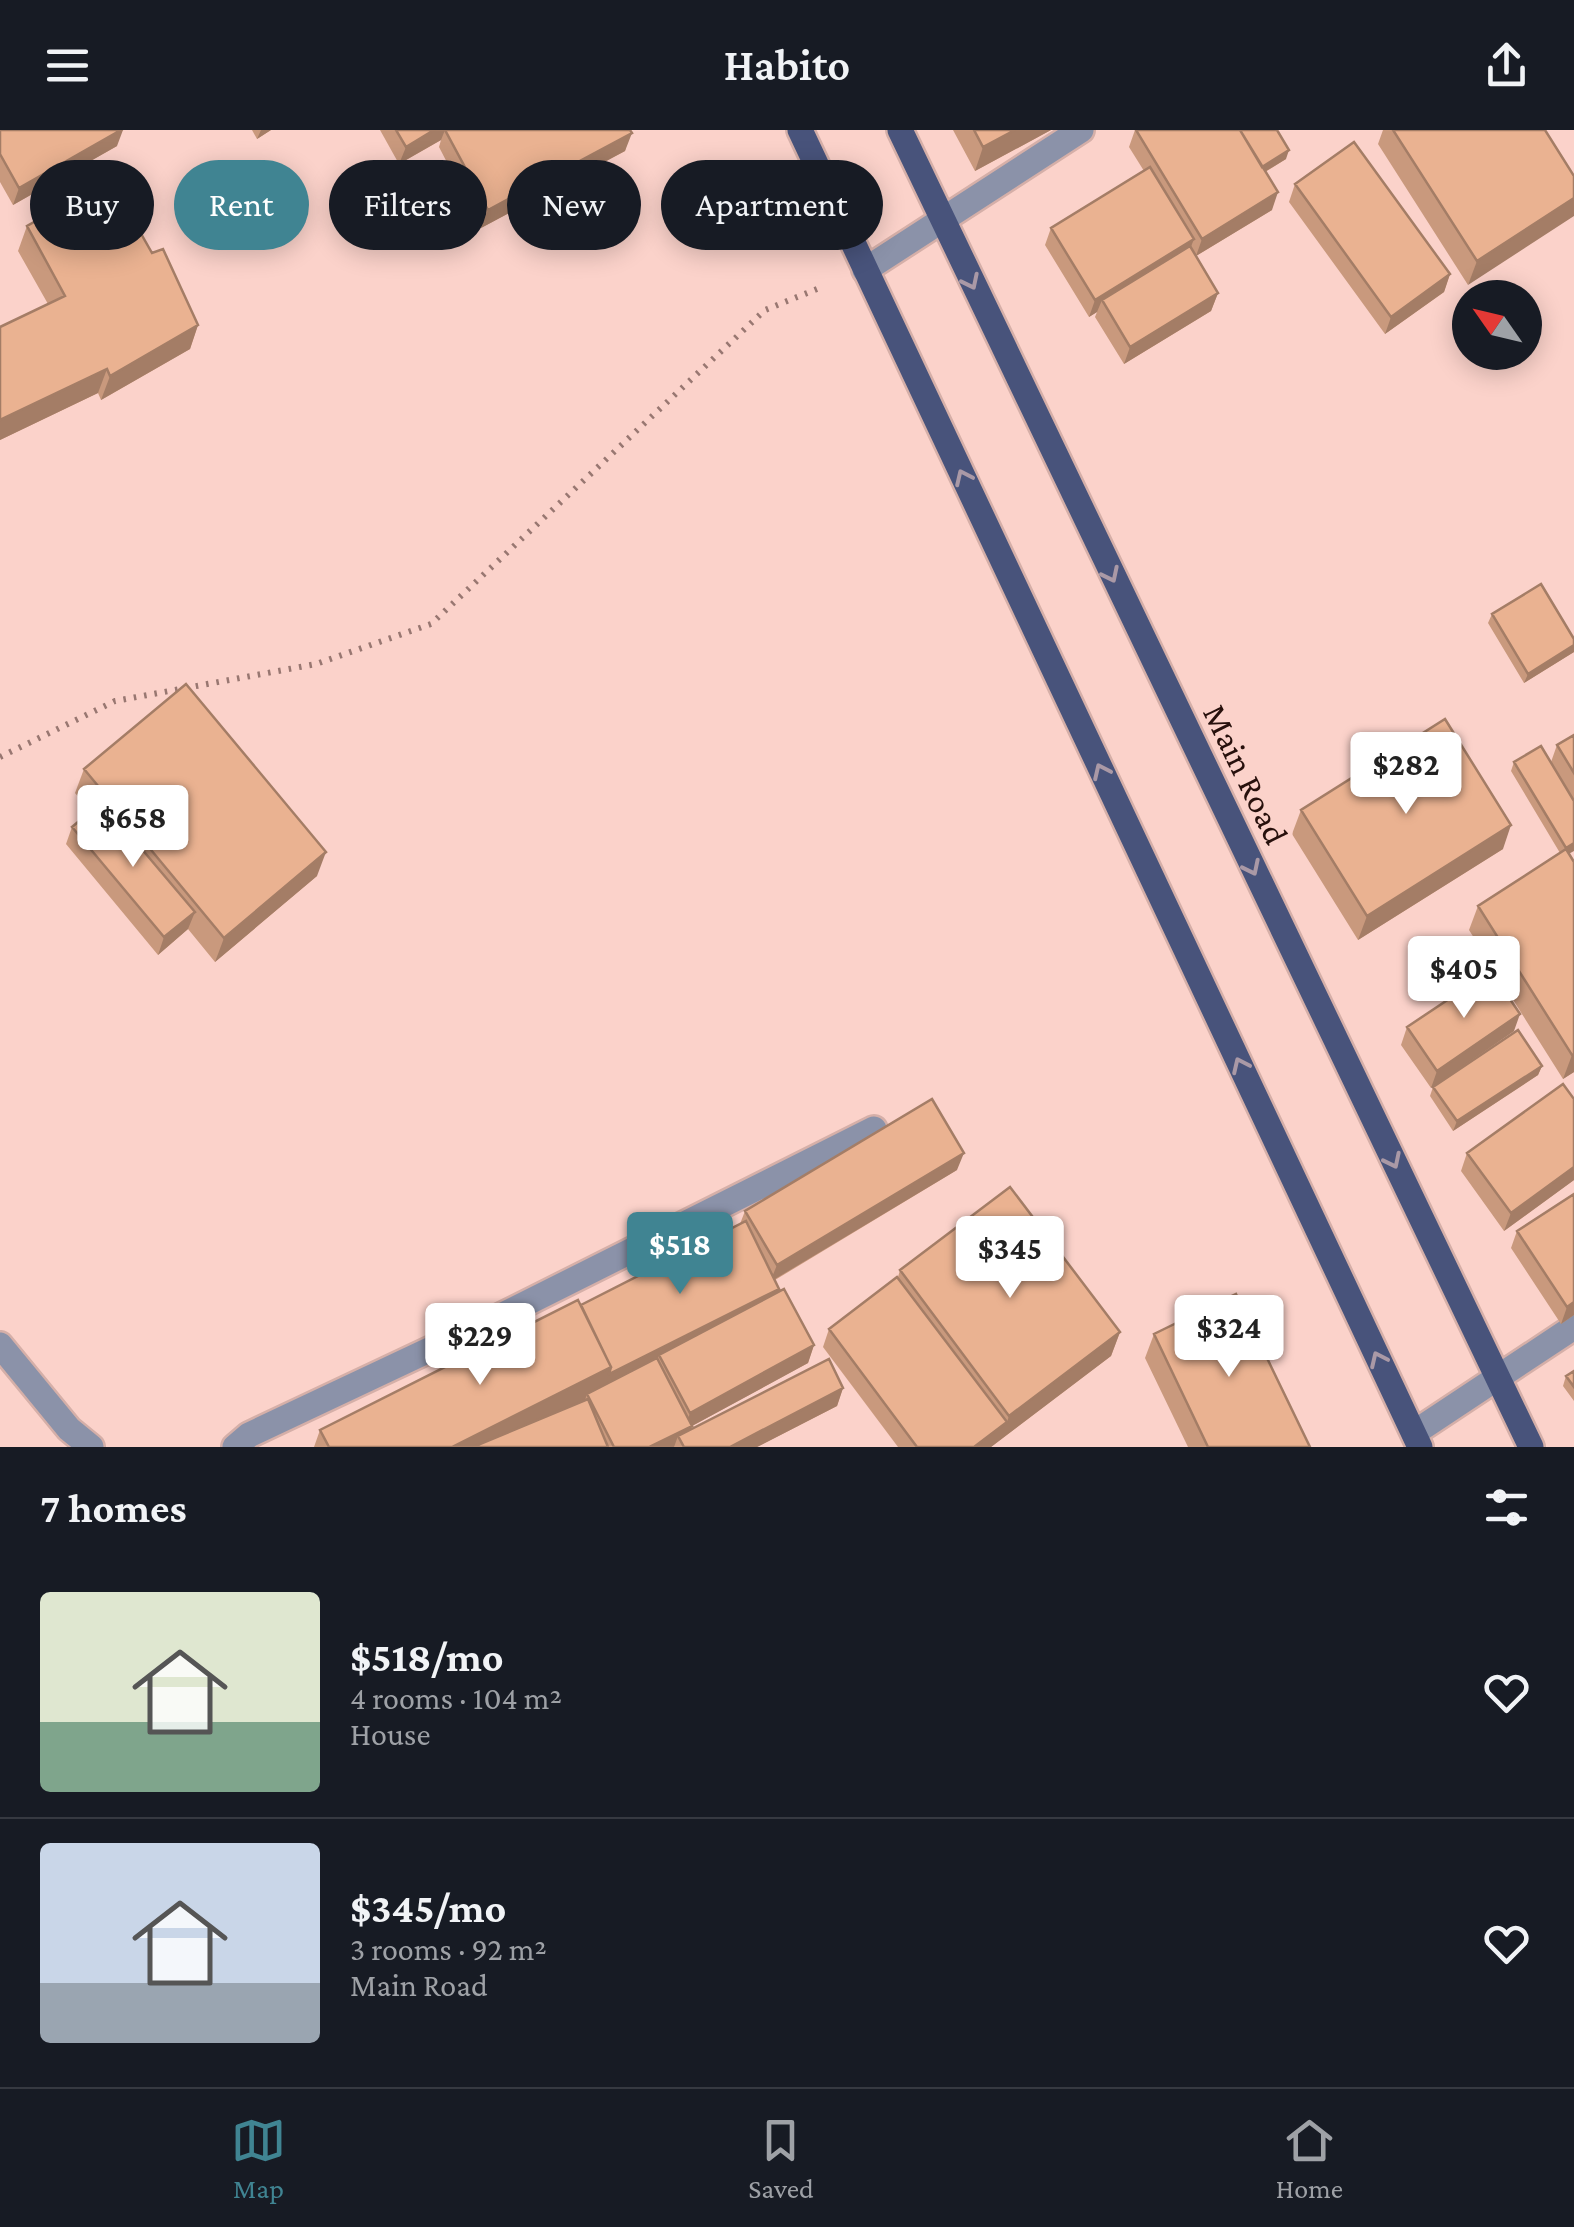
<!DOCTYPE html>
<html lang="en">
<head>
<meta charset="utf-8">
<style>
	body { margin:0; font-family:"Crimson Pro",serif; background:#20242c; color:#f1f3f6; height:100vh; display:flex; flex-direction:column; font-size:38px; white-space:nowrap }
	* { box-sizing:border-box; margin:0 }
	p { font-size:32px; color:#9ea1a6 }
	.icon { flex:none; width:55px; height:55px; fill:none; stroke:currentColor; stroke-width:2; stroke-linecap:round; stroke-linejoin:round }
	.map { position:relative; height:1317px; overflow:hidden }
	.sheet { display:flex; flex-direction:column; background:#171b24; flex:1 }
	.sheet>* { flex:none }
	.top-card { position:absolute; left:30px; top:30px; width:1000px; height:90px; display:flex; gap:20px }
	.needle { width:65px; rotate:304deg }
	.fabs { position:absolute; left:1452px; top:150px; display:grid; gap:20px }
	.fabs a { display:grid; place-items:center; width:90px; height:90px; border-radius:50%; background:#171b24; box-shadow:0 5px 25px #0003; font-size:50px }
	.price { position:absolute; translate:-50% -85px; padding:0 22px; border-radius:10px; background:#fff; color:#222; font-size:32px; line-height:65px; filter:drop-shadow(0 2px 5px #0008) }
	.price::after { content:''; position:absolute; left:50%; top:60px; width:30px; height:22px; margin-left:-15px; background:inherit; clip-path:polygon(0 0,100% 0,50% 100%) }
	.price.active { background:#408492; color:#fff }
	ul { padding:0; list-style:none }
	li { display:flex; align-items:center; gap:30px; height:250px; padding:0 40px }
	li+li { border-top:2px solid #363941 }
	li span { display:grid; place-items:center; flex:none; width:280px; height:200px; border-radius:10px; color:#555 }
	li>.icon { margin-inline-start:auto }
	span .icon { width:120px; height:120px; fill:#fffc; stroke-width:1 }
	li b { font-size:42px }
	h2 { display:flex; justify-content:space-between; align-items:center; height:120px; padding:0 40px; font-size:42px }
	.chip { padding:0 35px; border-radius:45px; background:#171b24; box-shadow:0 5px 25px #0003; font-size:35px; line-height:90px }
	.chip.active { background:#408492; color:#fff }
	header { display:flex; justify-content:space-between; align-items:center; height:130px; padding:0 40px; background:#171b24; font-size:45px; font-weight:600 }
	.tab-bar { display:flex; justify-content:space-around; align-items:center; height:140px; border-top:2px solid #363941; background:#171b24; font-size:28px; color:#9ea1a6 }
	.tab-bar a { display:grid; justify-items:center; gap:5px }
	.tab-bar .active { color:#408492 }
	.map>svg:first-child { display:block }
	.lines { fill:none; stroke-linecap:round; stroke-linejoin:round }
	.minor-casing { stroke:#d5afa8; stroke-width:30 }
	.primary-casing { stroke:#d5afa8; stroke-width:30 }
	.path { stroke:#987771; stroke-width:6; stroke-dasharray:2.5 8; stroke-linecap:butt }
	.minor { stroke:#8b92a9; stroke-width:25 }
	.primary { stroke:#48537b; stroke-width:25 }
	.wall { fill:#c9997d }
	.shaded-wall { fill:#a47d66 }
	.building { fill:#eab291; stroke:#a47d66; stroke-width:2.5 }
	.oneway { stroke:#aa99a6 }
	.labels { text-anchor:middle; stroke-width:9; stroke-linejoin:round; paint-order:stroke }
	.street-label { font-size:35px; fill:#27100c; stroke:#fbd2ca }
</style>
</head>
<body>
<header><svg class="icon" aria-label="menu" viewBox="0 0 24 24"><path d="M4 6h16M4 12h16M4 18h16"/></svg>Habito<svg class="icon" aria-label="share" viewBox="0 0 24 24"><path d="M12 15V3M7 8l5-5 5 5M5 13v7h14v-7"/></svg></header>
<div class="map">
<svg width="1574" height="1317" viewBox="0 0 1574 1317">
	<rect width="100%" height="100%" fill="#fbd2ca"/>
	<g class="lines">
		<defs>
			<path id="minor" d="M 865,140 L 1081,0
				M 0,1215 L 69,1299 L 91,1317
				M 1414,1303 L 1574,1197
				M 235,1317 L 249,1305 L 497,1188 L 874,999"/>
			<path id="primary" d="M 800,0 L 1420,1317
				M 900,0 L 1531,1317"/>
		</defs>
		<!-- minor casing -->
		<use href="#minor" class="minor-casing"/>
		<!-- primary casing -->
		<use href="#primary" class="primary-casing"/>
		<!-- path -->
		<path class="path" d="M 0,627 L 115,571 L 316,534 L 431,494 L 765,180 L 822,157"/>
		<!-- minor -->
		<use href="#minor" class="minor"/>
		<!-- primary -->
		<use href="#primary" class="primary"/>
	</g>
	<!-- wall -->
	<path class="wall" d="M 0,0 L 117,16 L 13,75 L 0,52 Z
		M 252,0 L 271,0 L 257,9 Z
		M 380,0 L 630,0 L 625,21 L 481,98 L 439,17 L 441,10 L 399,34 Z
		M 953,0 L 1051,0 L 975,41 Z
		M 1135,0 L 1286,29 L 1265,42 L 1272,80 L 1196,126 L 1218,163 L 1211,181 L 1124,234 L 1095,187 L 1097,182 L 1089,187 L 1045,115 L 1051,98 L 1144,41 L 1129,17 Z
		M 1383,0 L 1545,0 L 1468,155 L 1378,14 Z
		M 1295,54 L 1450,144 L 1444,162 L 1385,204 L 1289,72 Z
		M 27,96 L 152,123 L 198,195 L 190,219 L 101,270 L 98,263 L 0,310 L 0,197 L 48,174 L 18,121 Z
		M 1492,484 L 1574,522 L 1524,553 L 1488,493 Z
		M 1574,605 L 1574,670 L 1569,724 L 1574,942 L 1563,949 L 1469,800 L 1478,776 L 1560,723 L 1511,641 L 1514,632 L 1551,632 L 1557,615 Z
		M 84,639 L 317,746 L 215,832 L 188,799 L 158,825 L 66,714 L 72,697 L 90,681 L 75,663 Z
		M 1301,680 L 1503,719 L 1358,810 L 1292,704 Z
		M 1407,897 L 1514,901 L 1439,953 L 1542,936 L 1538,945 L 1453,1001 L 1430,966 L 1433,957 L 1431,958 L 1401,915 Z
		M 1574,969 L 1574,1050 L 1504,1101 L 1461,1041 L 1467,1023 Z
		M 957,1040 L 775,1150 L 778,1162 L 814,1215 L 808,1233 L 692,1296 L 690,1300 L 843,1258 L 837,1276 L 757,1317 L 314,1317 L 320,1300 L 581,1175 L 740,1094 L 745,1081 Z
		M 1574,1064 L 1574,1185 L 1561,1194 L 1511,1118 L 1517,1101 Z
		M 900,1140 L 1120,1202 L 1111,1226 L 991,1317 L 898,1317 L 823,1217 L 829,1199 L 898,1147 Z
		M 1154,1204 L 1310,1317 L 1188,1317 L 1145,1228 Z
		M 1574,1241 L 1574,1271 L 1563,1256 L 1566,1246 Z"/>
	<!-- shaded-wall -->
	<path class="shaded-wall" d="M 121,0 L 123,0 L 117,16 L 13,75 L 19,58 Z
		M 261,0 L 271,0 L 257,9 Z
		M 434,0 L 445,0 L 441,10 L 399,34 L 406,17 Z
		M 1015,0 L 1051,0 L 975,41 L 983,17 Z
		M 632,3 L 625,21 L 481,98 L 488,80 Z
		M 1289,20 L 1286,29 L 1253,49 L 1256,40 Z
		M 1278,62 L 1272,80 L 1196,126 L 1202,109 Z
		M 1574,68 L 1574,86 L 1468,155 L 1477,131 Z
		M 1194,109 L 1187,127 L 1102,170 L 1097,182 L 1089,187 L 1095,170 Z
		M 1450,144 L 1444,162 L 1385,204 L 1391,187 Z
		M 1218,163 L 1211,181 L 1124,234 L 1130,217 Z
		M 198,195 L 190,219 L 101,270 L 110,246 Z
		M 107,239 L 98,263 L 0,310 L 0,290 Z
		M 1574,515 L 1574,522 L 1524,553 L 1528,544 Z
		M 1511,695 L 1503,719 L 1358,810 L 1367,786 Z
		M 1574,713 L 1574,721 L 1563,727 L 1566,718 Z
		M 326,722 L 317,746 L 215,832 L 224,808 Z
		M 195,782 L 188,799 L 158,825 L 164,807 Z
		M 1520,884 L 1514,901 L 1431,958 L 1437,941 Z
		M 1574,924 L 1574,942 L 1563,949 L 1572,925 Z
		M 1542,936 L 1538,945 L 1453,1001 L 1457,991 Z
		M 964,1023 L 957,1040 L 770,1152 L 777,1135 Z
		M 1574,1037 L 1574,1050 L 1504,1101 L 1511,1083 Z
		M 779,1159 L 773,1176 L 659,1225 L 656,1234 L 587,1264 L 585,1270 L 491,1317 L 452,1317 L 611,1237 Z
		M 1574,1172 L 1574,1185 L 1561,1194 L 1567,1177 Z
		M 1120,1202 L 1111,1226 L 991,1317 L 974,1317 L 1007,1292 L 1009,1286 Z
		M 814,1215 L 808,1233 L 692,1296 L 685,1313 L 678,1306 L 674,1317 L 649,1317 L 684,1300 L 690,1283 Z
		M 843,1258 L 837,1276 L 757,1317 L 730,1317 Z"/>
	<!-- building -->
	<path class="building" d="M 0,0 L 121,0 L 19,58 L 0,24 Z
		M 396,0 L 434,0 L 406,17 Z
		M 445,0 L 630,0 L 632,3 L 488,80 Z
		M 974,0 L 1015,0 L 983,17 Z
		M 1136,0 L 1240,0 L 1278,62 L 1202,109 Z
		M 1240,0 L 1277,0 L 1289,20 L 1262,37 Z
		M 1393,0 L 1545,0 L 1574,46 L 1574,68 L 1477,131 Z
		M 1354,12 L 1450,144 L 1391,187 L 1295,54 Z
		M 1150,37 L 1194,109 L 1095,170 L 1051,98 Z
		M 110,49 L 152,123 L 163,119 L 198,195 L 110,246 L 107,239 L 0,290 L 0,197 L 65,166 L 27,96 Z
		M 1190,116 L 1218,163 L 1130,217 L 1102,170 Z
		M 1541,454 L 1574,509 L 1574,515 L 1528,544 L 1492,484 Z
		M 186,554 L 326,722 L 224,808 L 84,639 Z
		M 1445,589 L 1511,695 L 1367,786 L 1301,680 Z
		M 1574,605 L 1574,643 L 1557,615 Z
		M 1541,616 L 1574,671 L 1574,713 L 1566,718 L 1514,632 Z
		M 102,672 L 195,782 L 164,807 L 72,697 Z
		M 1566,719 L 1574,732 L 1574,924 L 1572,925 L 1478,776 Z
		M 1491,841 L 1520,884 L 1437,941 L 1407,897 Z
		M 1518,900 L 1542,936 L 1457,991 L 1433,957 Z
		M 1563,954 L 1574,969 L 1574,1037 L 1511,1083 L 1467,1023 Z
		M 932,969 L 964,1023 L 777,1135 L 745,1081 Z
		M 1010,1057 L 1120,1202 L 1009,1286 L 900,1140 Z
		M 1574,1064 L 1574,1172 L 1567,1177 L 1517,1101 Z
		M 746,1091 L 779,1159 L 609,1244 L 611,1237 L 581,1175 Z
		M 897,1147 L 1007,1292 L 974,1317 L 917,1317 L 829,1199 Z
		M 784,1159 L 814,1215 L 690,1283 L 659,1225 Z
		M 1236,1164 L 1310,1317 L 1208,1317 L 1154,1204 Z
		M 578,1170 L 611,1237 L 452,1317 L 329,1317 L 320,1300 Z
		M 657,1228 L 692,1296 L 649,1317 L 614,1317 L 587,1264 Z
		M 829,1229 L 843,1258 L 730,1317 L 684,1317 L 678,1306 Z
		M 1574,1241 L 1574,1257 L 1566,1246 Z
		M 588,1269 L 608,1317 L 473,1317 Z"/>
	<!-- one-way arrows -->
	<defs><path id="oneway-chevron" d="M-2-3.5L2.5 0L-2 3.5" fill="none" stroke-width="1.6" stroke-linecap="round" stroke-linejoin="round" transform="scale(2.5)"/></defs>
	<g class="oneway">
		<use href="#oneway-chevron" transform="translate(971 152) rotate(64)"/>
		<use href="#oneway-chevron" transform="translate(963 347) rotate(-115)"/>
		<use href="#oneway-chevron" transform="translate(1111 445) rotate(64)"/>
		<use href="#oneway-chevron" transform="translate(1101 641) rotate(-115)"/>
		<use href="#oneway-chevron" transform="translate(1252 738) rotate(64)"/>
		<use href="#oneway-chevron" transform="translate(1240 935) rotate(-115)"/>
		<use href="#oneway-chevron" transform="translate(1393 1031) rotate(64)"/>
		<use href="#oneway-chevron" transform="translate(1378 1229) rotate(-115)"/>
	</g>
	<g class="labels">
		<!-- street labels -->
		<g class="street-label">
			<text transform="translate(1246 644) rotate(64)" y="12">Main Road</text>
		</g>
	</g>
</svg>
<div class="fabs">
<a><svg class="needle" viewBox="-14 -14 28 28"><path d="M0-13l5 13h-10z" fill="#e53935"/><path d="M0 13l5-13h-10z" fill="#9ea1a6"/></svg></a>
</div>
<b class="price" style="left:1406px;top:687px">$282</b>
<b class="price" style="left:133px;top:740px">$658</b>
<b class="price" style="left:1464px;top:891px">$405</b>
<b class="price active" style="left:680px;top:1167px">$518</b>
<b class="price" style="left:1010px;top:1171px">$345</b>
<b class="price" style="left:1229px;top:1250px">$324</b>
<b class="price" style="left:480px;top:1258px">$229</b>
<div class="top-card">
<a class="chip">Buy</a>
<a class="chip active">Rent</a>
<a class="chip">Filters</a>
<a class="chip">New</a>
<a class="chip">Apartment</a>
</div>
</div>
<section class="sheet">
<h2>7 homes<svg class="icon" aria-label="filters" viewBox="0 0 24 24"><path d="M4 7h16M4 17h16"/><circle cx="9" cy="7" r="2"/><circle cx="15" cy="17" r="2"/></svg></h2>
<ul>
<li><span style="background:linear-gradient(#dfe7d0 65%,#7fa58c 0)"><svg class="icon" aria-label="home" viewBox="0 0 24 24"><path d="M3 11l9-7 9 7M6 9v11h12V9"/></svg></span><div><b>$518/mo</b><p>4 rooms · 104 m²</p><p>House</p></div><svg class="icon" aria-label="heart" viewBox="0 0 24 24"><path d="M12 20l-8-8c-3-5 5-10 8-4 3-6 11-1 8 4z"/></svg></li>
<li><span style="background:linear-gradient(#c9d6e8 70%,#9aa5b1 0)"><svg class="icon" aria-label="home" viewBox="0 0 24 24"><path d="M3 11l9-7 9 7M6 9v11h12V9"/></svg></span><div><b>$345/mo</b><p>3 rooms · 92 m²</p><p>Main Road</p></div><svg class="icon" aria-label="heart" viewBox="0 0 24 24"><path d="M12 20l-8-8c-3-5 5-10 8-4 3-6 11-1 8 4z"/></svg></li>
</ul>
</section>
<nav class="tab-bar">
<a class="active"><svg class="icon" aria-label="map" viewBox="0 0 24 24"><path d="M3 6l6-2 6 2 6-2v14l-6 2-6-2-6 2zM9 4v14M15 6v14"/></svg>Map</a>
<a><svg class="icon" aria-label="saved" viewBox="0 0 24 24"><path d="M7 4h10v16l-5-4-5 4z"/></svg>Saved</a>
<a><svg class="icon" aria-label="home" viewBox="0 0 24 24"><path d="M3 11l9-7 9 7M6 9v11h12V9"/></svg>Home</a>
</nav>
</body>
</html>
